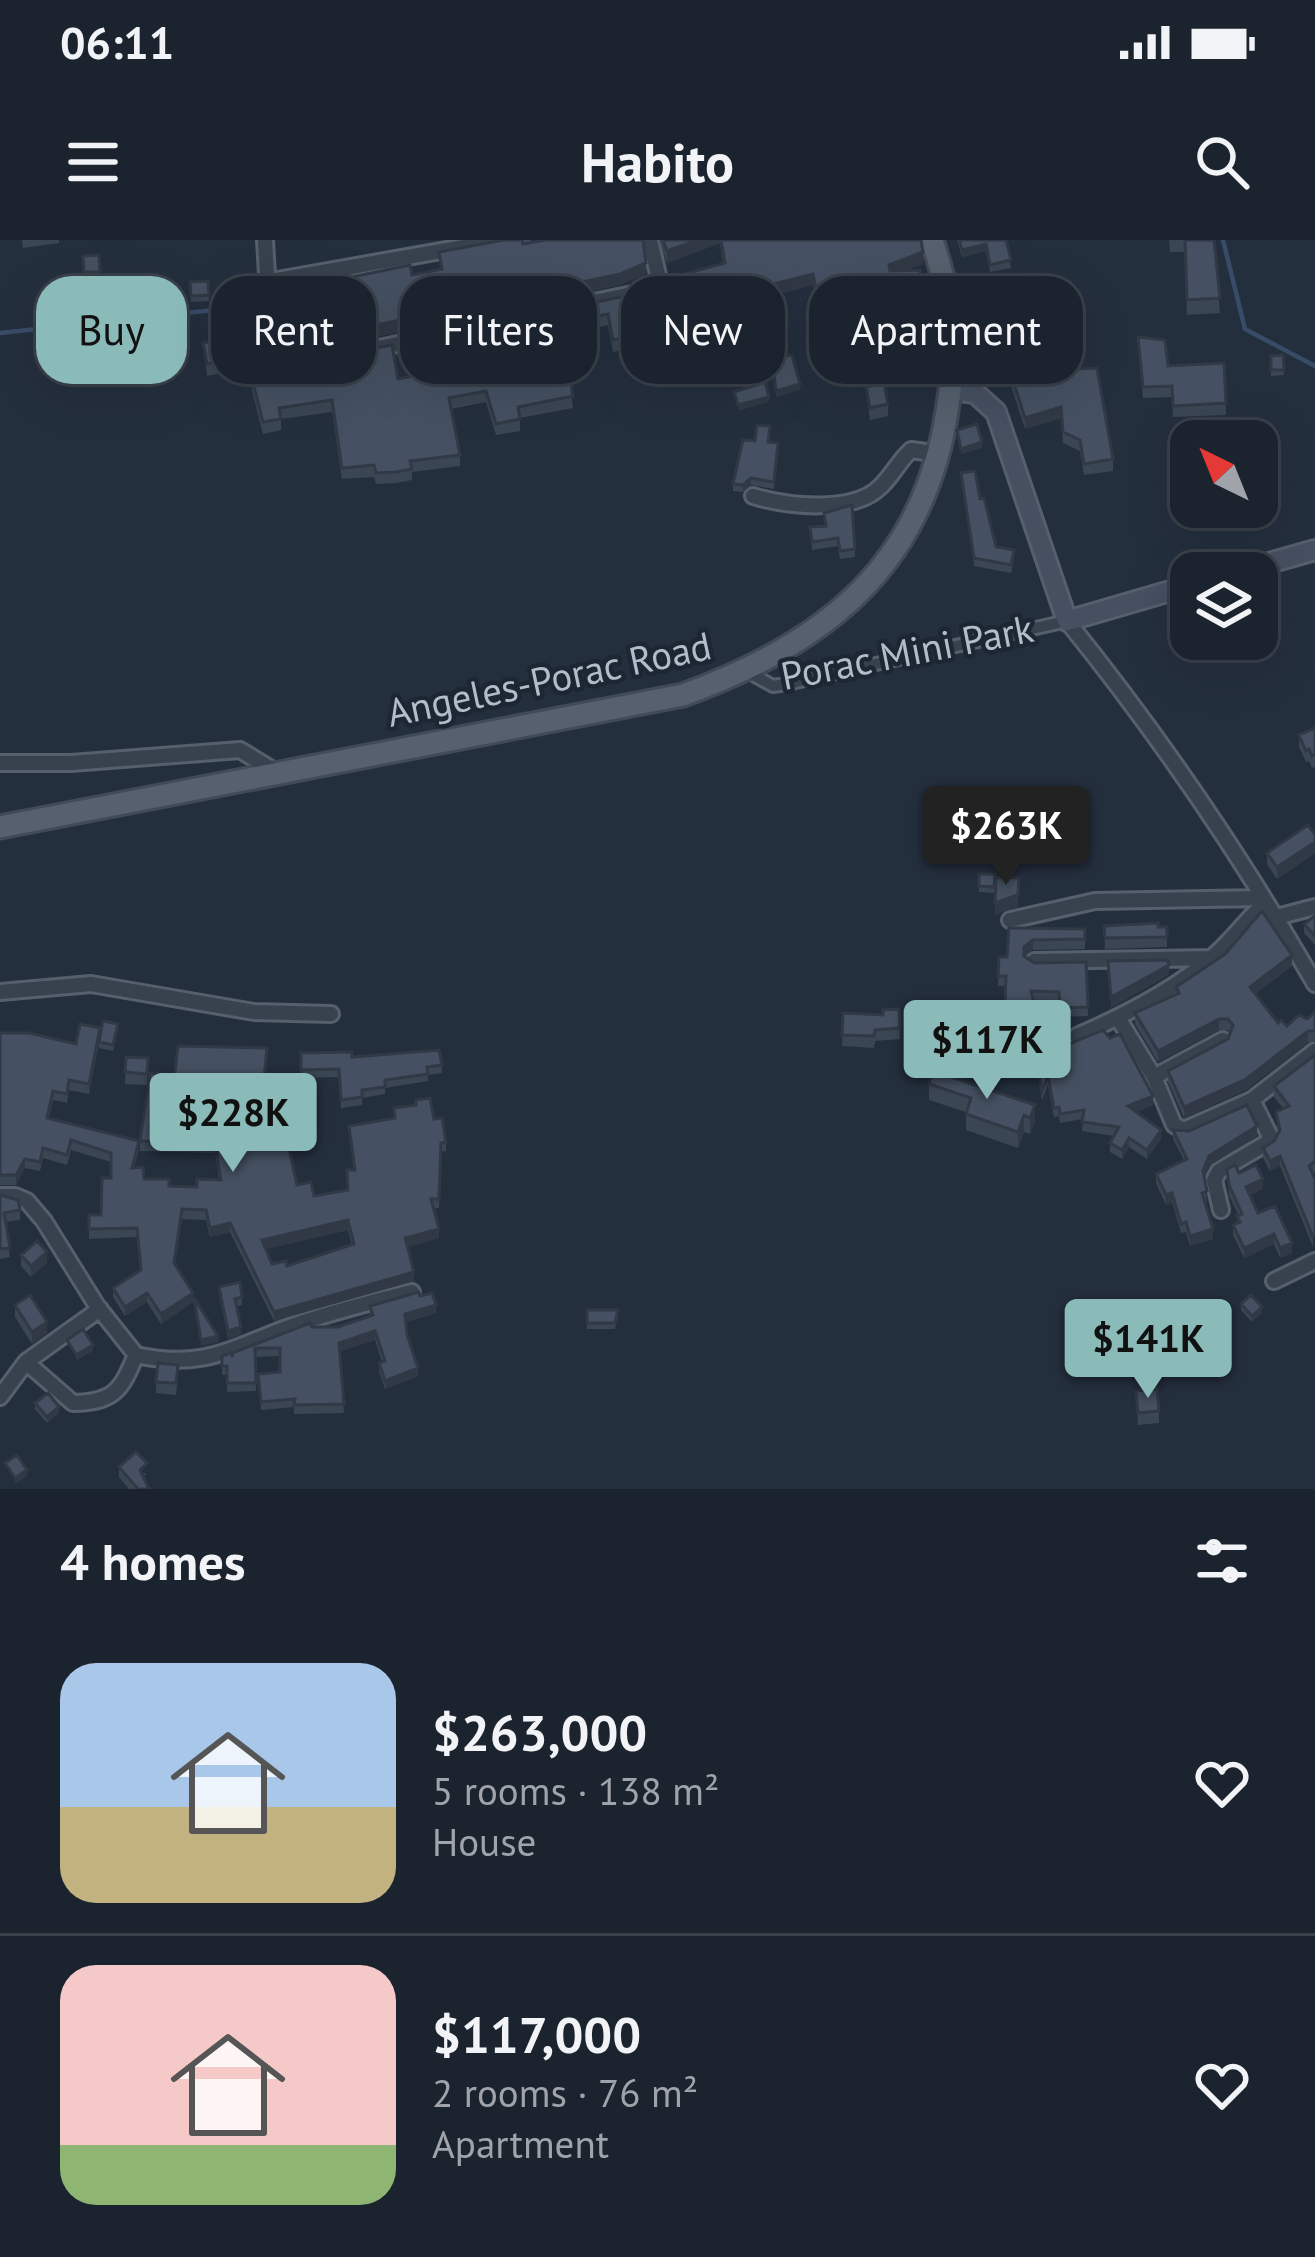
<!DOCTYPE html>
<html lang="en">
<head>
<meta charset="utf-8">
<style>
	body { margin:0; font-family:"PT Sans",sans-serif; background:#242b36; color:#f1f3f6; height:100vh; display:flex; flex-direction:column; font-size:45px; white-space:nowrap }
	* { box-sizing:border-box; margin:0 }
	p { font-size:39px; color:#a0a4aa }
	.icon { flex:none; width:66px; height:66px; fill:none; stroke:currentColor; stroke-width:2; stroke-linecap:round; stroke-linejoin:round }
	.map { position:relative; height:1249px; overflow:hidden }
	.panel { display:flex; flex-direction:column; background:#1b232e; flex:1 }
	.panel>* { flex:none }
	.top-card { position:absolute; left:36px; top:36px; width:1245px; height:108px; display:flex; gap:24px }
	.needle { width:78px; rotate:317deg }
	.buttons { position:absolute; left:1170px; top:180px; display:grid; gap:24px }
	.buttons a { display:grid; place-items:center; width:108px; height:108px; border-radius:24px; background:#1b232e; box-shadow:0 12px 48px #0002,0 0 0 3px #39404a; font-size:60px }
	.price { position:absolute; translate:-50% -102px; padding:0 27px; border-radius:12px; background:#8bbbb9; color:#111; font-size:39px; line-height:78px; filter:drop-shadow(0 3px 6px #0008) }
	.price::after { content:''; position:absolute; left:50%; top:72px; width:36px; height:27px; margin-left:-18px; background:inherit; clip-path:polygon(0 0,100% 0,50% 100%) }
	.price.active { background:#222; color:#fff }
	ul { padding:0; list-style:none }
	li { display:flex; align-items:center; gap:36px; height:300px; padding:0 60px }
	li+li { border-top:3px solid #39404a }
	li span { display:grid; place-items:center; flex:none; width:336px; height:240px; border-radius:36px; color:#555 }
	li>.icon { margin-inline-start:auto }
	span .icon { width:144px; height:144px; fill:#fffc; stroke-width:1 }
	li b { font-size:51px }
	h2 { display:flex; justify-content:space-between; align-items:center; height:144px; padding:0 60px; font-size:51px }
	.chip { padding:0 42px; border-radius:36px; background:#1b232e; box-shadow:0 12px 48px #0002,0 0 0 3px #39404a; font-size:42px; line-height:108px }
	.chip.active { background:#8bbbb9; color:#111 }
	.status { display:flex; justify-content:space-between; align-items:center; height:84px; padding:0 60px; background:#1b232e; direction:ltr }
	.status svg { height:33px; fill:currentColor }
	header { display:flex; justify-content:space-between; align-items:center; height:156px; padding:0 60px; background:#1b232e; font-size:54px; font-weight:800 }
	.map>svg:first-child { display:block }
	.lines { fill:none; stroke-linecap:round; stroke-linejoin:round }
	.stream { stroke:#394c67; stroke-width:4.5 }
	.pedestrian-casing { stroke:#565f6c; stroke-width:16 }
	.minor-casing { stroke:#565f6c; stroke-width:20 }
	.secondary-casing { stroke:#565f6c; stroke-width:24 }
	.primary-casing { stroke:#414a57; stroke-width:27 }
	.pedestrian { stroke:#38414e; stroke-width:10 }
	.minor { stroke:#38414e; stroke-width:14 }
	.secondary { stroke:#465061; stroke-width:18 }
	.primary { stroke:#56606e; stroke-width:21 }
	.wall { fill:#3b4654; fill-rule:evenodd }
	.shaded-wall { fill:#303945 }
	.building { fill:#455162; stroke:#303945; stroke-width:3; fill-rule:evenodd }
	.labels { text-anchor:middle; stroke-width:9; stroke-linejoin:round; paint-order:stroke }
	.street-label { font-size:39px; fill:#b4bcc9; stroke:#1d2633 }
</style>
</head>
<body>
<div class="status"><b>06:11</b><svg viewBox="0 0 49 12"><path d="M0 12V9h3v3zM5 12V6h3v6zM10 12V3h3v9zM15 12V0h3v12zM26 1h20v11H26zM47 4h2v5h-2z"/></svg></div>
<header><svg class="icon" aria-label="menu" viewBox="0 0 24 24"><path d="M4 6h16M4 12h16M4 18h16"/></svg>Habito<svg class="icon" aria-label="search" viewBox="0 0 24 24"><circle cx="10" cy="10" r="6"/><path d="M15 15l6 6"/></svg></header>
<div class="map">
<svg width="1315" height="1249" viewBox="0 0 1315 1249">
	<rect width="100%" height="100%" fill="#242f3e"/>
	<g class="lines">
		<!-- stream -->
		<path class="stream" d="M 1223,0 L 1245,89 L 1315,126
			M 517,2 L 529,0
			M 376,32 L 429,20
			M 0,93 L 261,65"/>
		<defs>
			<path id="pedestrian" d="M 748,432 L 773,446 L 787,444 L 1067,381"/>
			<path id="minor" d="M 265,0 L 271,104 L 283,124 L 305,124
				M 266,42 L 503,0
				M 527,76 L 661,48 L 650,0
				M 374,109 L 464,90
				M 753,256 C 786,266 853,274 880,247 C 892,236 899,221 911,210 L 940,214
				M 1067,381 C 1159,495 1242,617 1315,744
				M 0,523 L 71,523 L 240,510 L 276,532
				M 1273,678 L 1315,667
				M 1010,680 L 1095,661 L 1261,658
				M 1034,721 L 1212,718
				M 0,752 L 91,744 L 254,772 L 331,774
				M 1118,778 L 1154,837 L 1174,885 L 1184,890 L 1252,860 L 1315,811
				M 1077,796 C 1123,776 1171,752 1210,719 C 1230,703 1245,681 1264,664
				M 1154,837 L 1223,800
				M 0,956 L 15,956 L 27,961 L 44,981 L 97,1066 L 136,1115 C 204,1130 231,1108 292,1086 C 331,1072 371,1062 412,1052
				M 1221,970 L 1214,940 L 1219,931 L 1267,903 L 1270,896 L 1252,860
				M 1274,1041 L 1315,1021
				M 26,1122 L 100,1069
				M 0,1157 L 26,1122 L 73,1163 C 115,1162 121,1150 136,1115"/>
			<path id="secondary" d="M 951,150 L 975,153 L 996,172 L 1067,381 L 1191,345
				M 1234,333 L 1315,310"/>
			<path id="primary" d="M 0,587 L 683,455 C 824,404 923,327 947,171 C 953,136 957,97 949,62 C 945,41 938,20 932,0"/>
		</defs>
		<!-- pedestrian casing -->
		<use href="#pedestrian" class="pedestrian-casing"/>
		<!-- minor casing -->
		<use href="#minor" class="minor-casing"/>
		<!-- secondary casing -->
		<use href="#secondary" class="secondary-casing"/>
		<!-- primary casing -->
		<use href="#primary" class="primary-casing"/>
		<!-- pedestrian -->
		<use href="#pedestrian" class="pedestrian"/>
		<!-- minor -->
		<use href="#minor" class="minor"/>
		<!-- secondary -->
		<use href="#secondary" class="secondary"/>
		<!-- primary -->
		<use href="#primary" class="primary"/>
	</g>
	<!-- wall -->
	<path class="wall" d="M 22,0 L 59,0 L 59,3 L 23,8 Z
		M 659,0 L 921,0 L 923,24 L 904,31 L 926,63 L 935,89 L 892,99 L 886,67 L 833,77 L 835,102 L 812,105 L 809,72 L 818,70 L 813,45 L 747,62 L 748,80 L 727,84 L 727,88 L 706,92 L 705,87 L 659,96 L 660,113 L 640,117 L 638,107 L 613,112 L 608,85 L 564,94 L 573,168 L 520,178 L 520,191 L 496,195 L 486,162 L 451,169 L 460,215 L 460,226 L 412,232 L 412,240 L 396,243 L 376,244 L 374,237 L 342,239 L 332,172 L 281,179 L 281,190 L 263,194 L 252,151 L 252,139 L 398,139 L 421,134 L 421,128 L 453,122 L 449,93 L 663,48 L 723,23 L 720,3 L 667,23 Z
		M 957,0 L 1006,0 L 1011,28 L 990,32 L 986,11 L 962,17 Z
		M 1169,0 L 1214,0 L 1220,73 L 1187,75 L 1185,12 L 1170,12 Z
		M 523,4 L 646,34 L 620,45 L 300,113 L 289,113 L 286,107 L 280,52 L 412,35 L 440,30 L 439,12 Z
		M 99,15 L 100,38 L 84,38 L 83,16 Z
		M 208,41 L 209,61 L 191,62 L 190,42 Z
		M 1053,47 L 1054,69 L 977,72 L 976,48 Z
		M 1033,90 L 1034,116 L 995,118 L 994,92 Z
		M 1138,97 L 1168,126 L 1224,123 L 1226,175 L 1173,177 L 1172,157 L 1143,158 Z
		M 203,103 L 245,117 L 245,129 L 207,136 Z
		M 1283,115 L 1284,135 L 1271,136 L 1271,116 Z
		M 1054,130 L 1113,219 L 1113,231 L 1084,235 L 1080,211 L 1063,203 L 1061,178 L 1025,189 L 1010,143 L 1010,131 Z
		M 866,147 L 888,164 L 888,176 L 870,180 Z
		M 769,202 L 778,211 L 774,249 L 751,245 L 743,252 L 733,251 L 733,244 Z
		M 961,233 L 980,259 L 996,307 L 1014,318 L 1011,333 L 974,326 Z
		M 852,265 L 855,317 L 840,319 L 838,306 L 812,310 L 810,287 L 825,286 Z
		M 1315,488 L 1315,527 L 1312,528 L 1309,521 L 1306,522 L 1299,507 L 1299,495 Z
		M 1315,595 L 1315,613 L 1277,639 L 1267,624 L 1267,613 Z
		M 979,634 L 995,634 L 994,653 L 979,652 Z
		M 1315,676 L 1315,705 L 1304,693 L 1304,684 Z
		M 1104,686 L 1167,687 L 1167,707 L 1105,709 Z
		M 1009,688 L 1085,689 L 1085,709 L 1033,710 L 1024,716 L 1034,723 L 1086,722 L 1088,776 L 1060,777 L 1059,761 L 1033,761 L 1034,773 L 1005,772 L 1006,746 L 998,746 L 999,717 L 1007,717 Z
		M 1292,726 L 1255,754 L 1278,783 L 1287,786 L 1307,779 L 1315,772 L 1315,802 L 1308,802 L 1246,850 L 1184,878 L 1168,842 L 1168,831 L 1228,799 L 1231,793 L 1228,790 L 1219,790 L 1158,822 L 1135,784 L 1135,773 L 1176,754 L 1176,747 Z
		M 899,769 L 900,799 L 875,801 L 874,808 L 842,806 L 843,773 L 883,775 Z
		M 964,775 L 991,794 L 991,804 L 955,809 L 953,785 L 964,783 Z
		M 1030,784 L 1153,865 L 1136,872 L 1161,899 L 1147,919 L 1129,907 L 1122,919 L 1110,912 L 1110,903 L 1114,896 L 1082,891 L 1083,879 L 1060,883 L 1059,876 L 1054,877 L 1048,845 L 1042,860 Z
		M 118,790 L 113,811 L 99,808 L 99,803 L 89,854 L 69,850 L 67,863 L 53,860 L 49,878 L 139,910 L 134,927 L 144,939 L 169,946 L 197,947 L 219,939 L 215,913 L 140,911 L 140,901 L 162,864 L 221,869 L 220,854 L 174,848 L 174,839 L 267,817 L 264,848 L 241,845 L 238,864 L 273,861 L 273,907 L 297,945 L 314,956 L 347,950 L 354,930 L 349,886 L 394,878 L 394,868 L 434,879 L 446,902 L 446,911 L 441,912 L 439,968 L 433,968 L 439,998 L 407,1007 L 414,1041 L 274,1081 L 230,992 L 210,997 L 206,980 L 182,979 L 175,1025 L 193,1062 L 161,1084 L 147,1062 L 125,1076 L 113,1057 L 113,1048 L 140,1030 L 137,997 L 89,999 L 89,975 L 101,975 L 111,938 L 111,922 L 71,910 L 67,925 L 43,918 L 40,931 L 25,928 L 16,945 L 0,945 L 0,793 L 76,804 ZM 256,888 L 257,907 L 231,912 L 229,890 ZM 348,990 L 352,1005 L 287,1026 L 272,1024 L 265,1009 Z
		M 301,813 L 442,825 L 442,833 L 428,835 L 428,841 L 385,848 L 385,854 L 362,858 L 362,865 L 341,868 L 339,837 L 301,838 Z
		M 1315,815 L 1315,932 L 1312,934 L 1315,939 L 1313,1007 L 1280,926 L 1270,931 L 1263,918 L 1263,908 L 1274,901 L 1278,893 L 1276,872 L 1283,868 L 1274,857 L 1274,846 Z
		M 126,817 L 148,818 L 147,845 L 125,844 Z
		M 929,844 L 1035,865 L 1035,881 L 1030,894 L 1024,892 L 1018,908 L 966,890 L 966,872 L 929,860 Z
		M 1173,890 L 1257,896 L 1209,926 L 1204,938 L 1207,961 L 1205,961 L 1213,999 L 1190,1006 L 1186,992 L 1181,993 L 1172,962 L 1166,965 L 1156,943 L 1156,934 L 1184,920 L 1173,899 Z
		M 1227,929 L 1239,933 L 1263,949 L 1250,955 L 1258,973 L 1292,1013 L 1280,1018 L 1274,1004 L 1244,1018 L 1233,995 L 1233,985 L 1237,983 L 1239,976 L 1229,955 Z
		M 0,955 L 20,970 L 20,980 L 5,982 L 10,1017 L 0,1019 Z
		M 21,1015 L 47,1023 L 31,1037 L 21,1026 Z
		M 219,1047 L 242,1057 L 242,1065 L 236,1066 L 241,1094 L 228,1099 Z
		M 420,1056 L 436,1073 L 406,1082 L 407,1095 L 418,1136 L 385,1149 L 379,1132 L 379,1123 L 382,1122 L 375,1100 L 339,1111 L 344,1173 L 294,1174 L 294,1167 L 261,1170 L 258,1134 L 280,1132 L 280,1116 L 255,1117 L 256,1151 L 227,1152 L 227,1135 L 222,1135 L 222,1116 L 312,1087 L 338,1087 L 370,1076 L 370,1066 Z
		M 1241,1064 L 1262,1073 L 1252,1082 L 1241,1070 Z
		M 15,1065 L 47,1093 L 32,1104 L 15,1077 Z
		M 587,1070 L 618,1076 L 615,1089 L 587,1089 Z
		M 178,1136 L 176,1155 L 156,1153 L 156,1142 Z
		M 1136,1151 L 1159,1171 L 1159,1183 L 1138,1185 Z
		M 35,1163 L 59,1173 L 47,1183 L 35,1169 Z
		M 119,1227 L 147,1234 L 143,1237 L 149,1249 L 129,1249 L 119,1237 Z"/>
	<!-- shaded-wall -->
	<path class="shaded-wall" d="M 697,0 L 720,0 L 720,3 L 667,23 L 667,11 Z
		M 986,4 L 986,11 L 962,17 L 962,10 Z
		M 923,12 L 923,24 L 889,36 L 889,25 Z
		M 646,23 L 646,34 L 620,45 L 300,113 L 300,101 Z
		M 813,34 L 813,45 L 745,63 L 745,51 Z
		M 935,78 L 935,89 L 892,99 L 892,87 Z
		M 800,144 L 800,150 L 776,157 L 776,151 Z
		M 769,157 L 769,162 L 738,171 L 738,165 Z
		M 1061,167 L 1061,178 L 1025,189 L 1025,178 Z
		M 982,202 L 982,208 L 961,214 L 961,209 Z
		M 751,238 L 751,245 L 743,252 L 743,245 Z
		M 1315,602 L 1315,613 L 1277,639 L 1277,627 Z
		M 1019,638 L 1018,667 L 995,675 L 995,663 Z
		M 1033,700 L 1033,710 L 1024,717 L 1024,707 Z
		M 1292,715 L 1292,726 L 1250,758 L 1250,747 Z
		M 1169,725 L 1169,735 L 1111,768 L 1111,757 Z
		M 1219,779 L 1219,790 L 1158,822 L 1158,811 Z
		M 100,788 L 100,797 L 89,854 L 89,844 Z
		M 1308,791 L 1308,802 L 1246,850 L 1184,878 L 1184,867 Z
		M 1153,856 L 1153,865 L 1128,875 L 1128,866 Z
		M 1035,865 L 1035,881 L 1030,894 L 1030,878 Z
		M 1024,875 L 1024,892 L 1018,908 L 1018,892 Z
		M 1257,886 L 1257,896 L 1209,926 L 1203,941 L 1203,931 L 1209,916 Z
		M 1161,890 L 1161,899 L 1147,919 L 1147,910 Z
		M 1129,898 L 1129,907 L 1122,919 L 1122,910 Z
		M 1280,916 L 1280,926 L 1270,931 L 1270,921 Z
		M 25,919 L 25,928 L 16,945 L 16,935 Z
		M 1263,939 L 1263,949 L 1246,957 L 1246,947 Z
		M 1172,953 L 1172,962 L 1166,965 L 1166,955 Z
		M 348,980 L 348,990 L 262,1010 L 262,1000 Z
		M 230,983 L 230,992 L 210,997 L 210,988 Z
		M 439,989 L 439,998 L 405,1008 L 405,998 Z
		M 1213,989 L 1213,999 L 1190,1006 L 1190,996 Z
		M 1274,994 L 1274,1004 L 1244,1018 L 1244,1008 Z
		M 1292,1003 L 1292,1013 L 1280,1018 L 1280,1008 Z
		M 47,1012 L 47,1023 L 31,1037 L 31,1026 Z
		M 414,1032 L 414,1041 L 274,1081 L 274,1072 Z
		M 147,1053 L 147,1062 L 125,1076 L 125,1067 Z
		M 193,1053 L 193,1062 L 161,1084 L 161,1074 Z
		M 436,1065 L 436,1073 L 405,1082 L 405,1074 Z
		M 1262,1067 L 1262,1073 L 1252,1082 L 1252,1076 Z
		M 47,1082 L 47,1093 L 32,1104 L 32,1092 Z
		M 241,1087 L 241,1094 L 228,1099 L 228,1091 Z
		M 375,1091 L 375,1100 L 339,1112 L 339,1103 Z
		M 218,1096 L 218,1102 L 201,1106 L 201,1100 Z
		M 93,1105 L 93,1111 L 76,1121 L 76,1115 Z
		M 418,1128 L 418,1136 L 385,1149 L 385,1141 Z
		M 59,1167 L 59,1173 L 47,1183 L 47,1177 Z
		M 27,1230 L 27,1236 L 15,1244 L 15,1238 Z"/>
	<!-- building -->
	<path class="building" d="M 504,0 L 522,0 L 523,4 L 546,0 L 643,0 L 646,23 L 620,34 L 300,101 L 289,101 L 286,96 L 280,52 L 410,25 L 412,35 L 442,29 L 439,12 Z
		M 663,0 L 697,0 L 667,11 Z
		M 721,0 L 921,0 L 923,12 L 889,25 L 890,31 L 920,30 L 926,63 L 932,62 L 935,78 L 892,87 L 886,55 L 820,68 L 813,34 L 745,51 L 748,69 L 727,73 L 727,76 L 706,80 L 705,76 L 657,85 L 660,101 L 640,105 L 638,95 L 613,100 L 608,74 L 562,83 L 573,156 L 518,167 L 520,179 L 496,184 L 486,151 L 449,158 L 460,215 L 410,221 L 412,229 L 396,232 L 376,233 L 374,225 L 342,228 L 332,160 L 279,168 L 281,179 L 263,182 L 252,139 L 287,133 L 291,124 L 392,105 L 398,139 L 422,134 L 421,128 L 455,122 L 449,93 L 663,48 L 680,35 L 725,23 Z
		M 959,0 L 1006,0 L 1011,20 L 990,25 L 986,4 L 962,10 Z
		M 1185,0 L 1214,0 L 1220,58 L 1187,60 Z
		M 99,15 L 100,32 L 84,32 L 83,16 Z
		M 208,41 L 209,55 L 191,56 L 190,42 Z
		M 1024,43 L 1024,48 L 1053,47 L 1054,61 L 977,65 L 976,48 L 982,48 L 982,44 Z
		M 832,68 L 835,90 L 812,93 L 809,72 Z
		M 1033,90 L 1034,111 L 995,112 L 994,92 Z
		M 241,96 L 245,117 L 207,124 L 203,103 Z
		M 1138,97 L 1165,100 L 1168,126 L 1224,123 L 1226,163 L 1173,166 L 1172,146 L 1143,147 Z
		M 792,115 L 800,144 L 776,151 L 772,118 Z
		M 1283,115 L 1284,130 L 1271,130 L 1271,116 Z
		M 1028,117 L 1054,117 L 1054,130 L 1097,128 L 1113,219 L 1084,224 L 1080,200 L 1063,192 L 1061,167 L 1025,178 L 1010,131 L 1028,131 Z
		M 765,142 L 769,157 L 738,165 L 734,152 Z
		M 884,143 L 888,164 L 870,168 L 866,147 Z
		M 977,184 L 982,202 L 961,209 L 957,190 Z
		M 757,185 L 770,186 L 768,202 L 778,203 L 774,242 L 751,238 L 743,245 L 733,244 L 743,200 L 755,201 Z
		M 975,231 L 980,259 L 984,258 L 996,307 L 1014,310 L 1011,325 L 974,318 L 961,233 Z
		M 852,265 L 855,309 L 840,311 L 838,298 L 812,302 L 810,287 L 826,286 L 824,273 Z
		M 1315,488 L 1315,515 L 1312,516 L 1309,509 L 1306,511 L 1299,495 Z
		M 1308,585 L 1315,595 L 1315,602 L 1277,627 L 1267,613 Z
		M 979,634 L 995,634 L 994,647 L 979,646 Z
		M 996,637 L 1019,638 L 1018,655 L 995,663 Z
		M 1262,671 L 1292,715 L 1250,747 L 1278,783 L 1281,780 L 1287,786 L 1299,775 L 1307,779 L 1315,772 L 1315,791 L 1308,791 L 1246,839 L 1184,867 L 1168,831 L 1228,799 L 1233,785 L 1228,779 L 1219,779 L 1158,811 L 1135,773 L 1179,753 L 1176,747 L 1225,714 Z
		M 1315,676 L 1315,696 L 1304,684 Z
		M 1158,683 L 1158,687 L 1167,687 L 1167,697 L 1105,698 L 1104,686 Z
		M 1009,688 L 1085,689 L 1085,699 L 1033,700 L 1024,707 L 1024,716 L 1034,723 L 1086,722 L 1088,767 L 1060,768 L 1059,752 L 1031,751 L 1034,763 L 1005,762 L 1006,736 L 998,736 L 999,717 L 1007,717 Z
		M 1168,720 L 1169,725 L 1111,757 L 1108,721 Z
		M 899,769 L 900,788 L 875,790 L 874,796 L 842,795 L 843,773 L 883,775 L 883,770 Z
		M 988,772 L 991,794 L 955,798 L 953,785 L 965,783 L 964,775 Z
		M 1058,778 L 1064,806 L 1103,790 L 1110,798 L 1120,794 L 1153,856 L 1128,866 L 1161,890 L 1147,910 L 1129,898 L 1122,910 L 1110,903 L 1119,887 L 1082,882 L 1084,870 L 1060,874 L 1059,867 L 1054,868 L 1048,836 L 1042,851 L 1030,784 Z
		M 103,781 L 118,784 L 113,805 L 99,802 Z
		M 80,784 L 100,788 L 89,844 L 69,840 L 67,854 L 53,851 L 47,878 L 139,901 L 132,928 L 143,927 L 144,939 L 169,939 L 169,946 L 197,947 L 197,939 L 221,940 L 215,904 L 140,901 L 150,833 L 164,834 L 161,864 L 222,869 L 220,844 L 174,839 L 178,806 L 267,808 L 264,838 L 241,835 L 237,864 L 273,861 L 273,907 L 288,904 L 297,945 L 311,942 L 314,956 L 348,950 L 347,930 L 355,930 L 349,886 L 395,878 L 394,868 L 416,865 L 416,860 L 430,858 L 434,879 L 442,878 L 446,902 L 441,903 L 439,959 L 431,959 L 439,989 L 405,998 L 414,1032 L 274,1072 L 230,983 L 210,988 L 206,970 L 182,969 L 174,1023 L 193,1053 L 161,1074 L 147,1053 L 125,1067 L 113,1048 L 141,1030 L 137,988 L 89,989 L 89,975 L 101,975 L 102,938 L 111,938 L 111,913 L 71,900 L 67,915 L 43,908 L 40,922 L 25,919 L 16,935 L 0,935 L 0,793 L 29,793 L 76,804 ZM 256,878 L 258,907 L 231,912 L 228,881 ZM 348,980 L 354,1004 L 287,1026 L 286,1021 L 272,1024 L 262,1000 Z
		M 439,810 L 442,825 L 427,827 L 428,834 L 385,840 L 385,847 L 362,850 L 362,857 L 341,860 L 339,829 L 301,830 L 301,813 L 352,812 L 352,817 Z
		M 1315,815 L 1315,921 L 1309,926 L 1315,939 L 1315,996 L 1313,997 L 1280,916 L 1270,921 L 1263,908 L 1274,901 L 1280,890 L 1276,872 L 1289,866 L 1274,846 Z
		M 126,817 L 148,818 L 147,834 L 125,832 Z
		M 933,831 L 1035,865 L 1030,878 L 1024,875 L 1018,892 L 966,874 L 971,858 L 929,844 Z
		M 1247,865 L 1257,886 L 1209,916 L 1203,931 L 1207,951 L 1202,953 L 1213,989 L 1190,996 L 1186,982 L 1181,984 L 1172,953 L 1166,955 L 1156,934 L 1187,919 L 1173,890 L 1189,891 Z
		M 1235,925 L 1239,933 L 1256,925 L 1263,939 L 1246,947 L 1258,973 L 1275,966 L 1292,1003 L 1280,1008 L 1274,994 L 1244,1008 L 1233,985 L 1240,982 L 1237,976 L 1242,974 L 1229,945 L 1227,929 Z
		M 0,955 L 18,960 L 20,970 L 4,973 L 10,1008 L 0,1009 Z
		M 37,1001 L 47,1012 L 31,1026 L 21,1015 Z
		M 240,1042 L 242,1057 L 235,1059 L 241,1087 L 228,1091 L 219,1047 Z
		M 419,1052 L 420,1056 L 432,1053 L 436,1065 L 405,1074 L 407,1095 L 418,1128 L 385,1141 L 379,1123 L 385,1121 L 375,1091 L 339,1103 L 344,1164 L 294,1165 L 295,1159 L 261,1162 L 258,1134 L 280,1132 L 280,1108 L 255,1108 L 256,1143 L 227,1143 L 227,1126 L 222,1126 L 222,1116 L 231,1113 L 233,1117 L 232,1113 L 310,1083 L 312,1087 L 338,1087 L 373,1075 L 370,1066 Z
		M 30,1055 L 47,1082 L 32,1092 L 15,1065 Z
		M 1251,1055 L 1262,1067 L 1252,1076 L 1241,1064 Z
		M 194,1058 L 218,1096 L 201,1100 Z
		M 587,1070 L 618,1070 L 615,1083 L 587,1083 Z
		M 83,1089 L 93,1105 L 76,1115 L 67,1100 Z
		M 158,1123 L 178,1125 L 176,1143 L 156,1142 Z
		M 1157,1149 L 1159,1171 L 1138,1173 L 1136,1151 Z
		M 48,1153 L 59,1167 L 47,1177 L 35,1163 Z
		M 136,1212 L 147,1223 L 140,1230 L 149,1249 L 138,1249 L 119,1227 Z
		M 17,1215 L 27,1230 L 15,1238 L 5,1223 Z"/>
	<g class="labels">
		<!-- street labels -->
		<g class="street-label">
			<text transform="translate(907 412) rotate(-11)" y="14">Porac Mini Park</text>
			<text transform="translate(549 439) rotate(-12)" y="14">Angeles-Porac Road</text>
		</g>
	</g>
</svg>
<div class="buttons">
<a><svg class="needle" viewBox="-14 -14 28 28"><path d="M0-13l5 13h-10z" fill="#e53935"/><path d="M0 13l5-13h-10z" fill="#a0a4aa"/></svg></a>
<a><svg class="icon" aria-label="layers" viewBox="0 0 24 24"><path d="M12 4l9 5-9 5-9-5zM3 14l9 5 9-5"/></svg></a>
</div>
<b class="price active" style="left:1006px;top:648px">$263K</b>
<b class="price" style="left:987px;top:862px">$117K</b>
<b class="price" style="left:233px;top:935px">$228K</b>
<b class="price" style="left:1148px;top:1161px">$141K</b>
<div class="top-card">
<a class="chip active">Buy</a>
<a class="chip">Rent</a>
<a class="chip">Filters</a>
<a class="chip">New</a>
<a class="chip">Apartment</a>
</div>
</div>
<section class="panel">
<h2>4 homes<svg class="icon" aria-label="filters" viewBox="0 0 24 24"><path d="M4 7h16M4 17h16"/><circle cx="9" cy="7" r="2"/><circle cx="15" cy="17" r="2"/></svg></h2>
<ul>
<li><span style="background:linear-gradient(#a9c7e8 60%,#c2b280 0)"><svg class="icon" aria-label="home" viewBox="0 0 24 24"><path d="M3 11l9-7 9 7M6 9v11h12V9"/></svg></span><div><b>$263,000</b><p>5 rooms · 138 m²</p><p>House</p></div><svg class="icon" aria-label="heart" viewBox="0 0 24 24"><path d="M12 20l-8-8c-3-5 5-10 8-4 3-6 11-1 8 4z"/></svg></li>
<li><span style="background:linear-gradient(#f6c9c9 75%,#8fb573 0)"><svg class="icon" aria-label="home" viewBox="0 0 24 24"><path d="M3 11l9-7 9 7M6 9v11h12V9"/></svg></span><div><b>$117,000</b><p>2 rooms · 76 m²</p><p>Apartment</p></div><svg class="icon" aria-label="heart" viewBox="0 0 24 24"><path d="M12 20l-8-8c-3-5 5-10 8-4 3-6 11-1 8 4z"/></svg></li>
</ul>
</section>
</body>
</html>
